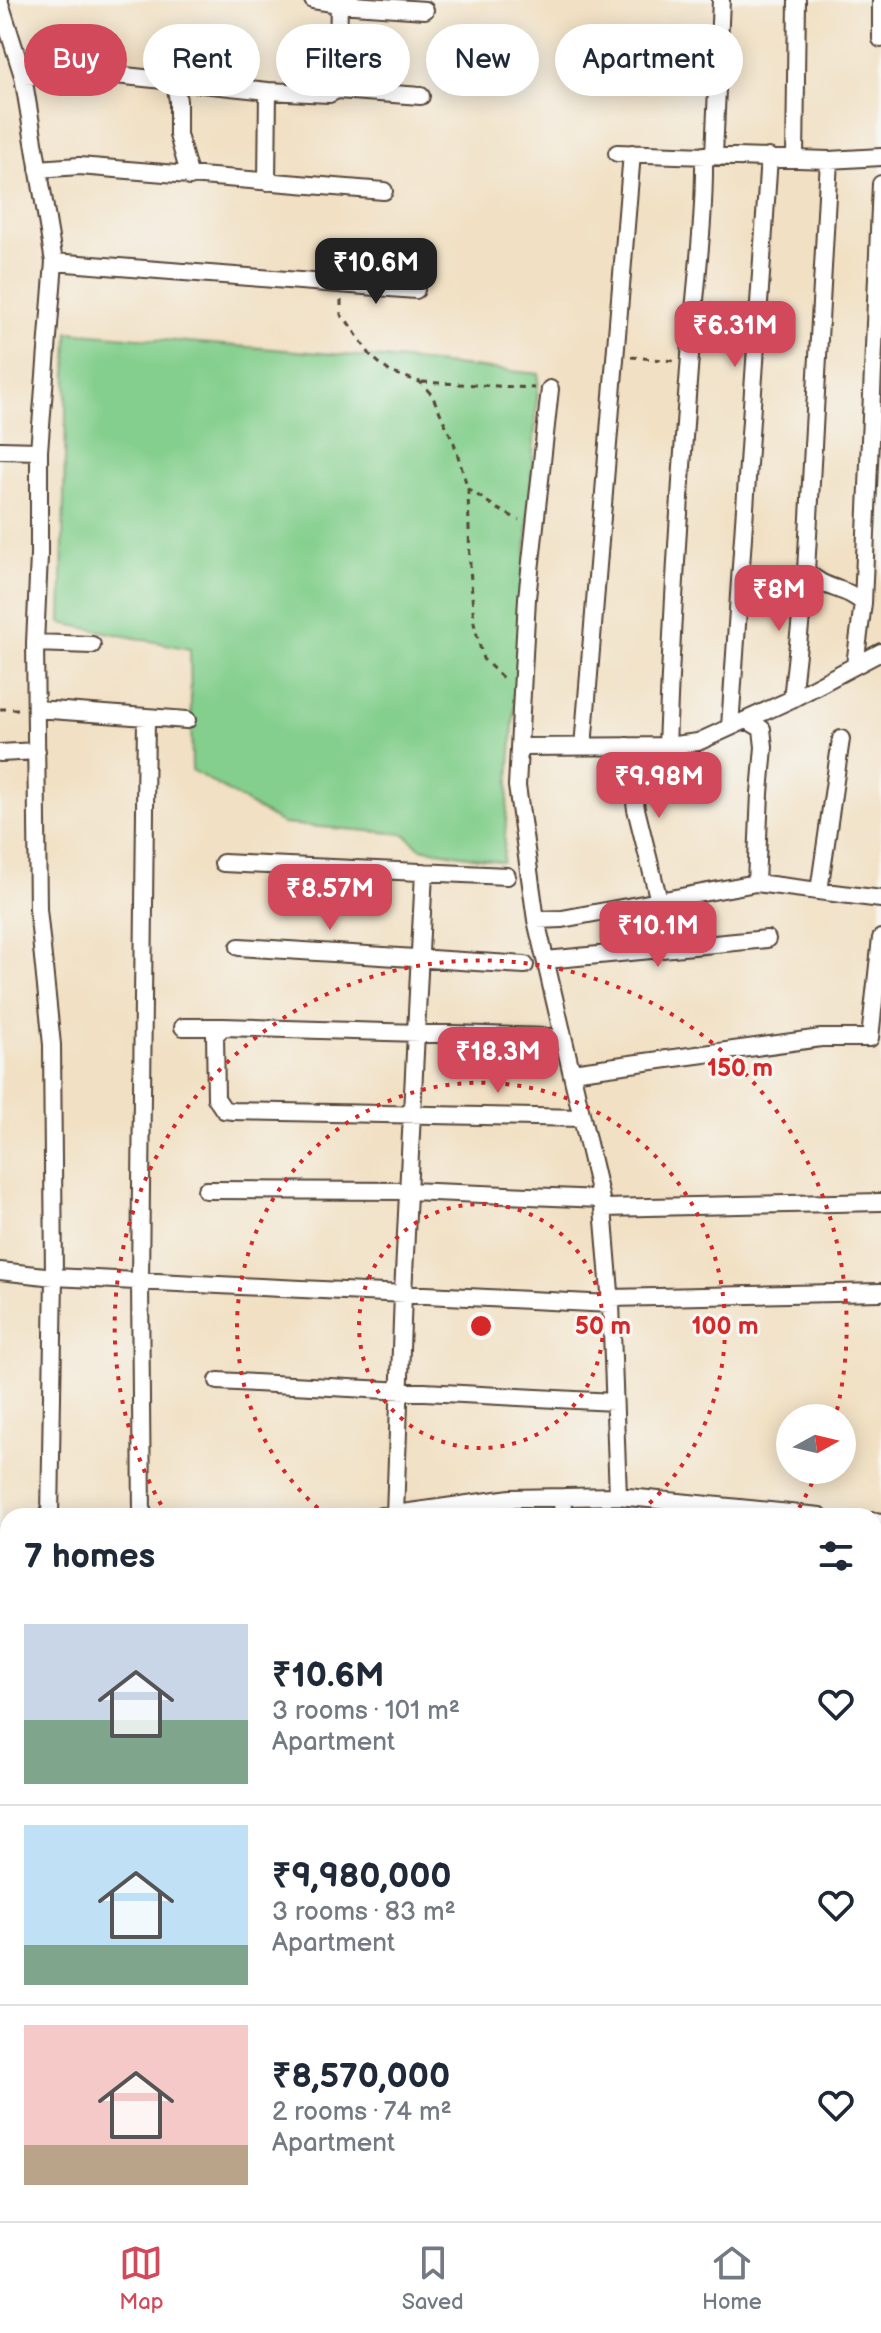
<!DOCTYPE html>
<html lang="en">
<head>
<meta charset="utf-8">
<style>
	body { margin:0; font-family:"Balsamiq Sans",sans-serif; background:#f2f2f3; color:#1f2937; height:100vh; display:flex; flex-direction:column; font-size:30px; white-space:nowrap }
	* { box-sizing:border-box; margin:0 }
	p { font-size:26px; color:#747a83 }
	.icon { flex:none; width:44px; height:44px; fill:none; stroke:currentColor; stroke-width:2; stroke-linecap:round; stroke-linejoin:round }
	.map { position:relative; flex:1; overflow:hidden }
	.details { position:absolute; left:0px; top:1508px; width:882px; height:714px; display:flex; flex-direction:column; background:#fff; border-radius:24px 24px 0 0; box-shadow:0 4px 20px #0003 }
	.details>* { flex:none }
	.hud { position:absolute; left:24px; top:24px; width:834px; height:72px; display:flex; gap:16px }
	.needle { width:52px; rotate:82deg }
	.controls { position:absolute; left:776px; top:1404px; display:grid; gap:16px }
	.controls a { display:grid; place-items:center; width:80px; height:80px; border-radius:50%; background:#fff; box-shadow:0 4px 20px #0003; font-size:40px }
	.price { position:absolute; translate:-50% -68px; padding:0 18px; border-radius:16px; background:#d1495b; color:#fff; font-size:26px; line-height:52px; filter:drop-shadow(0 2px 4px #0008) }
	.price::after { content:''; position:absolute; left:50%; top:48px; width:24px; height:18px; margin-left:-12px; background:inherit; clip-path:polygon(0 0,100% 0,50% 100%) }
	.price.on { background:#222; color:#fff }
	ul { padding:0; list-style:none }
	li { display:flex; align-items:center; gap:24px; height:200px; padding:0 24px }
	li+li { border-top:2px solid #e0e1e3 }
	li span { display:grid; place-items:center; flex:none; width:224px; height:160px; border-radius:0px; color:#555 }
	li>.icon { margin-inline-start:auto }
	span .icon { width:96px; height:96px; fill:#fffc; stroke-width:1 }
	li b { font-size:34px }
	h2 { display:flex; justify-content:space-between; align-items:center; height:96px; padding:0 24px; font-size:34px }
	.pill { padding:0 28px; border-radius:36px; background:#fff; box-shadow:0 4px 20px #0003; font-size:28px; line-height:72px }
	.pill.on { background:#d1495b; color:#fff }
	.tab-bar { display:flex; justify-content:space-around; align-items:center; height:112px; border-top:2px solid #e0e1e3; background:#fff; font-size:22px; color:#747a83 }
	.tab-bar a { display:grid; justify-items:center; gap:4px }
	.tab-bar .on { color:#d1495b }
	.map>svg:first-child { display:block }
	.green { fill:#84cf8d; stroke:#607c56; stroke-width:2 }
	.lines { fill:none; stroke-linecap:round; stroke-linejoin:round }
	.lane-casing { stroke:#564537; stroke-width:12 }
	.street-casing { stroke:#564537; stroke-width:20 }
	.highway-casing { stroke:#564537; stroke-width:32 }
	.path { stroke:#564537; stroke-width:3; stroke-dasharray:6 6; stroke-linecap:butt }
	.lane { stroke:#fff; stroke-width:8 }
	.street { stroke:#fff; stroke-width:16 }
	.highway { stroke:#f8bd89; stroke-width:28 }
	.ring { fill:none; stroke:#d62828; stroke-width:4; stroke-dasharray:4 8 }
	.centre { fill:#d62828; stroke:#f6f6f2; stroke-width:4 }
	.ring-label { font-size:24px; text-anchor:middle; font-weight:bold; fill:#d62828; stroke:#f6f6f2; stroke-width:6; stroke-linejoin:round; paint-order:stroke }
</style>
</head>
<body>
<div class="map">
<svg width="881" height="2221" viewBox="0 0 881 2221">
	<rect width="100%" height="100%" fill="#f6f6f2"/>
	<filter id="ink" filterUnits="userSpaceOnUse"><feTurbulence type="fractalNoise" baseFrequency=".0125" numOctaves="2"/><feDisplacementMap in="SourceGraphic" scale="16" xChannelSelector="R" yChannelSelector="G"/><feConvolveMatrix kernelMatrix="1 2 1 2 8 2 1 2 1" color-interpolation-filters="sRGB"/></filter>
	<filter id="wash" filterUnits="userSpaceOnUse"><feTurbulence type="fractalNoise" baseFrequency=".006" numOctaves="4" result="noise"/><feDisplacementMap in="SourceGraphic" scale="32" xChannelSelector="R" yChannelSelector="G"/><feGaussianBlur stdDeviation="1.8" result="paint"/><feColorMatrix in="noise" values="0 0 0 0 0 0 0 0 0 0 0 0 0 0 0 0 0 1.4 0 .05"/><feComposite in="paint" operator="in"/></filter>
	<g filter="url(#wash)">
		<rect width="100%" height="100%" fill="#f1e0c3"/>
		<!-- green -->
		<path class="green" d="M 68,332 L 405,360 L 539,374 L 503,862 L 420,848 L 405,834 L 283,824 L 192,770 L 190,649 L 61,623 Z"/>
	</g>
	<g filter="url(#ink)">
		<g class="lines">
			<defs>
				<path id="lane" d="M 509,1516 L 511,1498"/>
				<path id="street" d="M 881,0 L 881,39
					M 0,3 L 23,76 L 54,262 L 39,451 L 39,556 L 35,643 L 38,909 L 52,1045 L 54,1277 L 50,1516
					M 339,4 L 425,10
					M 650,69 L 718,69
					M 23,76 L 106,74 L 268,91 L 329,94 L 337,90 L 339,4 L 313,0
					M 175,82 L 178,101 L 178,135 L 190,177
					M 337,90 L 421,96
					M 617,153 L 829,160 L 881,157
					M 714,155 L 721,0
					M 795,157 L 797,0
					M 829,160 L 806,571 C 825,591 845,586 863,603
					M 38,169 L 79,166 L 384,191
					M 267,182 L 268,91
					M 54,262 L 416,290
					M 550,389 L 527,598 L 517,786 L 536,920 L 603,1208 L 611,1304
					M 0,450 L 39,451
					M 35,643 L 92,645
					M 855,665 L 863,603 L 881,184
					M 792,699 L 806,571
					M 37,709 L 187,720
					M 747,720 L 762,729 L 764,747 L 760,793 L 756,883
					M 730,727 L 769,157
					M 627,746 L 636,809 L 659,901
					M 667,746 C 672,616 680,486 690,356 C 695,289 705,222 704,155
					M 520,747 L 667,746 L 698,742 L 792,699 L 881,652
					M 583,747 L 632,153
					M 0,753 L 37,751
					M 223,863 L 507,876
					M 819,891 L 841,739
					M 536,920 L 562,919 L 756,883 L 881,899
					M 239,947 L 525,965
					M 546,960 L 767,939
					M 183,1027 L 223,1027
					M 549,1037 L 223,1027 L 215,1035 L 216,1098 L 224,1110 L 233,1111 L 582,1118
					M 572,1072 L 821,1038 L 870,1038 L 881,938
					M 206,1190 L 408,1191 L 601,1199
					M 603,1208 L 881,1202
					M 0,1271 L 54,1277 L 611,1304 L 618,1496 L 820,1516
					M 610,1298 L 881,1292
					M 218,1381 L 614,1402
					M 395,1514 L 403,1294 L 424,872
					M 142,1516 L 140,1281 L 146,717
					M 381,1516 L 511,1498 L 618,1496
					M 561,1516 L 564,1497
					M 874,1521 L 881,1522
					M 874,1588 L 881,1589
					M 0,1622 L 8,1622
					M 874,1665 L 881,1665
					M 874,1747 L 881,1747
					M 874,1845 L 881,1845
					M 874,1907 L 881,1907
					M 874,1973 L 881,1973"/>
				<path id="highway" d="M 0,2153 L 8,2153
					M 874,2175 L 881,2175
					M 0,2200 L 8,2200
					M 328,2214 L 675,2221
					M 816,2221 L 881,2220"/>
			</defs>
			<!-- lane casing -->
			<use href="#lane" class="lane-casing"/>
			<!-- street casing -->
			<use href="#street" class="street-casing"/>
			<!-- highway casing -->
			<use href="#highway" class="highway-casing"/>
			<!-- path -->
			<path class="path" d="M 341,300 L 341,315 L 347,321 L 371,356 L 390,372 L 420,382 L 432,395 L 454,443 L 468,489 L 498,509 L 519,520
				M 631,357 L 675,361
				M 422,382 L 534,388
				M 468,489 L 470,567 L 474,623 L 483,659 L 506,681
				M 0,709 L 20,709"/>
			<!-- lane -->
			<use href="#lane" class="lane"/>
			<!-- street -->
			<use href="#street" class="street"/>
			<!-- highway -->
			<use href="#highway" class="highway"/>
		</g>
	</g>
	<!-- distance rings -->
	<g class="ring">
		<circle cx="481" cy="1326" r="122"/>
		<path d="M327 1516A244 244 0 1 1 635 1516"/>
		<path d="M817 1472A366 366 0 0 1 795 1515M167 1515A366 366 0 1 1 835 1418"/>
	</g>
	<circle cx="481" cy="1326" r="12" class="centre"/>
	<g class="ring-label">
		<text x="740" y="1076">150 m</text>
		<text x="603" y="1334">50 m</text>
		<text x="725" y="1334">100 m</text>
	</g>
</svg>
<div class="controls">
<a><svg class="needle" viewBox="-14 -14 28 28"><path d="M0-13l5 13h-10z" fill="#e53935"/><path d="M0 13l5-13h-10z" fill="#747a83"/></svg></a>
</div>
<b class="price on" style="left:376px;top:306px">₹10.6M</b>
<b class="price" style="left:735px;top:369px">₹6.31M</b>
<b class="price" style="left:779px;top:633px">₹8M</b>
<b class="price" style="left:659px;top:820px">₹9.98M</b>
<b class="price" style="left:330px;top:932px">₹8.57M</b>
<b class="price" style="left:658px;top:969px">₹10.1M</b>
<b class="price" style="left:498px;top:1095px">₹18.3M</b>
<div class="hud">
<a class="pill on">Buy</a>
<a class="pill">Rent</a>
<a class="pill">Filters</a>
<a class="pill">New</a>
<a class="pill">Apartment</a>
</div>
<section class="details">
<h2>7 homes<svg class="icon" aria-label="filters" viewBox="0 0 24 24"><path d="M4 7h16M4 17h16"/><circle cx="9" cy="7" r="2"/><circle cx="15" cy="17" r="2"/></svg></h2>
<ul>
<li><span style="background:linear-gradient(#c9d6e8 60%,#7fa58c 0)"><svg class="icon" aria-label="home" viewBox="0 0 24 24"><path d="M3 11l9-7 9 7M6 9v11h12V9"/></svg></span><div><b>₹10.6M</b><p>3 rooms · 101 m²</p><p>Apartment</p></div><svg class="icon" aria-label="heart" viewBox="0 0 24 24"><path d="M12 20l-8-8c-3-5 5-10 8-4 3-6 11-1 8 4z"/></svg></li>
<li><span style="background:linear-gradient(#bfe0f5 75%,#7fa58c 0)"><svg class="icon" aria-label="home" viewBox="0 0 24 24"><path d="M3 11l9-7 9 7M6 9v11h12V9"/></svg></span><div><b>₹9,980,000</b><p>3 rooms · 83 m²</p><p>Apartment</p></div><svg class="icon" aria-label="heart" viewBox="0 0 24 24"><path d="M12 20l-8-8c-3-5 5-10 8-4 3-6 11-1 8 4z"/></svg></li>
<li><span style="background:linear-gradient(#f6c9c9 75%,#b9a48a 0)"><svg class="icon" aria-label="home" viewBox="0 0 24 24"><path d="M3 11l9-7 9 7M6 9v11h12V9"/></svg></span><div><b>₹8,570,000</b><p>2 rooms · 74 m²</p><p>Apartment</p></div><svg class="icon" aria-label="heart" viewBox="0 0 24 24"><path d="M12 20l-8-8c-3-5 5-10 8-4 3-6 11-1 8 4z"/></svg></li>
</ul>
</section>
</div>
<nav class="tab-bar">
<a class="on"><svg class="icon" aria-label="map" viewBox="0 0 24 24"><path d="M3 6l6-2 6 2 6-2v14l-6 2-6-2-6 2zM9 4v14M15 6v14"/></svg>Map</a>
<a><svg class="icon" aria-label="saved" viewBox="0 0 24 24"><path d="M7 4h10v16l-5-4-5 4z"/></svg>Saved</a>
<a><svg class="icon" aria-label="home" viewBox="0 0 24 24"><path d="M3 11l9-7 9 7M6 9v11h12V9"/></svg>Home</a>
</nav>
</body>
</html>
